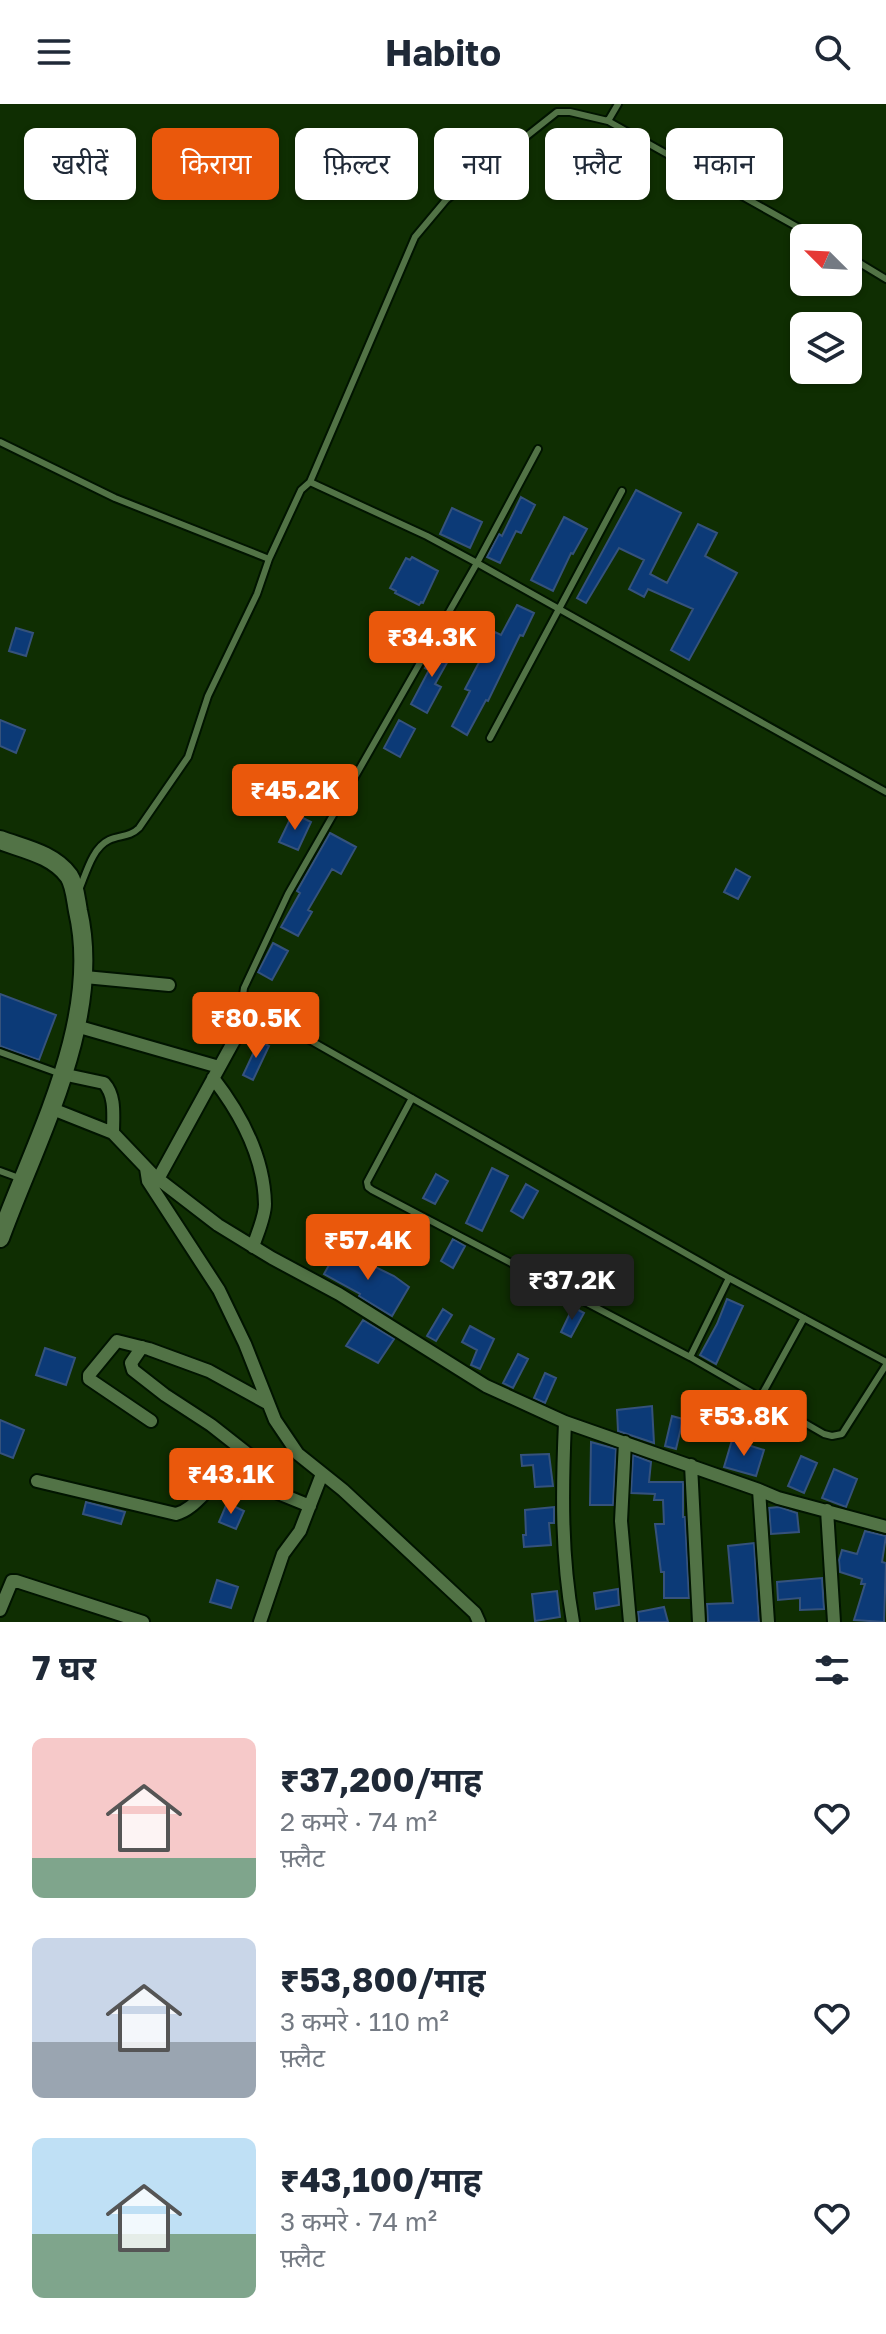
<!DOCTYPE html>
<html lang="hi">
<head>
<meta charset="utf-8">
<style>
	body { margin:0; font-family:"Golos Text","Noto Sans Devanagari",sans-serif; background:#f6f6f7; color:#1f2937; height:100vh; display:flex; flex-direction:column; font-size:30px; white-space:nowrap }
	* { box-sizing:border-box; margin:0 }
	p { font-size:26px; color:#747a83 }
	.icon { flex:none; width:44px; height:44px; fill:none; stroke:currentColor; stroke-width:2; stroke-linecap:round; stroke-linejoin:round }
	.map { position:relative; height:1518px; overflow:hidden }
	.sheet { display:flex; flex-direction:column; background:#fff; flex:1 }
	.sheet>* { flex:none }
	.banner { position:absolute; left:24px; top:24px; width:838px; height:72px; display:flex; gap:16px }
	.needle { width:52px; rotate:294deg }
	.fabs { position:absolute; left:790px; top:120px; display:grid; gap:16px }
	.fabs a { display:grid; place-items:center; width:72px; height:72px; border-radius:12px; background:#fff; box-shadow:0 2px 6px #0004; font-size:40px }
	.price { position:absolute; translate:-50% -68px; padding:0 18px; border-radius:8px; background:#ea580c; color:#fff; font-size:26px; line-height:52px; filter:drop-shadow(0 2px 4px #0008) }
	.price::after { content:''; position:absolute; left:50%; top:48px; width:24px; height:18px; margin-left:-12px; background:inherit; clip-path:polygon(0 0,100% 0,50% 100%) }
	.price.active { background:#222; color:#fff }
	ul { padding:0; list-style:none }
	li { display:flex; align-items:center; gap:24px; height:200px; padding:0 32px }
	li span { display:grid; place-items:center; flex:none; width:224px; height:160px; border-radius:12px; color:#555 }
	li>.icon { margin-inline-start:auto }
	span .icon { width:96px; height:96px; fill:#fffc; stroke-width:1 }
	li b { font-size:34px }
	h2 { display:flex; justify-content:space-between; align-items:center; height:96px; padding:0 32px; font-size:34px }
	.tag { padding:0 28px; border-radius:12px; background:#fff; box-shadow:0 2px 6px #0004; font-size:28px; line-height:72px }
	.tag.active { background:#ea580c; color:#fff }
	header { display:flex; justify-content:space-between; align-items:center; height:104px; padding:0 32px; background:#fff; font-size:36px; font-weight:700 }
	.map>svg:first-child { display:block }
	.building { fill:#0c3a77; stroke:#35527c; stroke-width:2 }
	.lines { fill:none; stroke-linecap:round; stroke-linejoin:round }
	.lane-casing { stroke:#011400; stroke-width:10 }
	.street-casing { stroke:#011400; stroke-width:16 }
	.secondary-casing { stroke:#011400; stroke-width:22 }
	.lane { stroke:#527346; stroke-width:6 }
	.street { stroke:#527346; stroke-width:12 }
	.secondary { stroke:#527346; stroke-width:18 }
</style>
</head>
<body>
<header><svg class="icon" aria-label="menu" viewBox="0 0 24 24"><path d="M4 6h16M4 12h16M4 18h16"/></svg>Habito<svg class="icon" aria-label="search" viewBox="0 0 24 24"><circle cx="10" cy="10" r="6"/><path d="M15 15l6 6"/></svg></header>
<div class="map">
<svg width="886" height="1518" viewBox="0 0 886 1518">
	<rect width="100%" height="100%" fill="#0f2e02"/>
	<!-- building -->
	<path class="building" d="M 636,386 L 681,409 L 650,470 L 667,479 L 698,420 L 717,429 L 705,452 L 737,469 L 689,556 L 671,546 L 693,505 L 648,485 L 644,493 L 629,485 L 644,456 L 619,444 L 586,499 L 577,494 Z
		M 521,393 L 535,401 L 521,429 L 516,427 L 500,459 L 487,453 L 499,430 L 502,432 Z
		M 452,404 L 482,418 L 470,444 L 440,430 Z
		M 564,413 L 587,425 L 573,450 L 571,449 L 553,487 L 531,476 Z
		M 412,453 L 438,467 L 423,499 L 421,498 L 419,501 L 395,489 L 396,487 L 390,484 L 406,454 L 410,456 Z
		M 517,501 L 534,509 L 523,532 L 520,531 L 488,597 L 486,596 L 467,631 L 452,622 L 470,587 L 465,585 L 495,528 L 501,531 Z
		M 16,524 L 33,529 L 26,552 L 9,547 Z
		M 438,541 L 453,548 L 435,580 L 441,583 L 427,609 L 411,600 L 429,566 L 425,564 Z
		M 0,616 L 25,626 L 16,649 L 0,642 Z
		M 399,616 L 415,625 L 400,653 L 384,644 Z
		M 293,709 L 311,718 L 298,746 L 279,738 Z
		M 330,729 L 356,743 L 341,770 L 332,765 L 308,806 L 312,808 L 298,832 L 281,823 L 300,789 L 297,787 Z
		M 736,765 L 750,773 L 738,795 L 724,788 Z
		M 273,839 L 288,847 L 272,876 L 258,868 Z
		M 0,890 L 56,911 L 39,956 L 0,942 Z
		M 259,937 L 269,942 L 253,976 L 243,971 Z
		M 492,1064 L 508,1072 L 482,1127 L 466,1119 Z
		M 436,1070 L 448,1077 L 435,1100 L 423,1094 Z
		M 526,1080 L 538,1087 L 523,1114 L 511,1107 Z
		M 453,1135 L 465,1142 L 453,1164 L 441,1157 Z
		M 338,1145 L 394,1172 L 409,1183 L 392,1212 L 359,1192 L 360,1190 L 324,1170 Z
		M 595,1161 L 606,1167 L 595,1190 L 584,1185 Z
		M 727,1195 L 743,1202 L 716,1260 L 700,1251 L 717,1220 Z
		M 573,1203 L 584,1209 L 571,1233 L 561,1228 Z
		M 443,1205 L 452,1211 L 436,1237 L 427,1232 Z
		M 363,1216 L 394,1235 L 378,1259 L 346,1242 Z
		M 470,1222 L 494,1235 L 480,1265 L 471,1261 L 477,1246 L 462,1238 Z
		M 45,1244 L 75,1254 L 66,1281 L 36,1271 Z
		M 518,1250 L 528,1255 L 513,1284 L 503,1279 Z
		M 545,1269 L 556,1274 L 545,1299 L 534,1294 Z
		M 652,1302 L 654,1339 L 618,1327 L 617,1306 Z
		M 672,1312 L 683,1315 L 676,1345 L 665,1342 Z
		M 0,1316 L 24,1326 L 13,1354 L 0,1349 Z
		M 732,1336 L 764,1346 L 756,1372 L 724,1363 Z
		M 591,1338 L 616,1345 L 613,1401 L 590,1401 Z
		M 549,1350 L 553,1382 L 535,1383 L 533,1361 L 522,1362 L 521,1351 Z
		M 633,1351 L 651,1358 L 649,1378 L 683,1378 L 683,1413 L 685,1413 L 689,1494 L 664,1494 L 664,1468 L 661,1468 L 655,1420 L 664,1420 L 663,1396 L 654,1396 L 655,1390 L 631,1389 Z
		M 801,1352 L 817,1359 L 804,1389 L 788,1382 Z
		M 834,1365 L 857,1375 L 846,1403 L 822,1394 Z
		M 86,1398 L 125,1408 L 121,1420 L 83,1410 Z
		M 227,1399 L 244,1407 L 236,1425 L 219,1418 Z
		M 554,1403 L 554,1419 L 549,1419 L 551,1441 L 524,1443 L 523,1431 L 526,1431 L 525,1406 Z
		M 779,1403 L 797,1409 L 799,1428 L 771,1430 L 769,1404 Z
		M 865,1427 L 886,1432 L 882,1458 L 886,1459 L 884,1518 L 854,1516 L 865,1480 L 861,1480 L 862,1475 L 840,1468 L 839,1456 L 842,1446 L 857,1450 Z
		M 754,1439 L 759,1518 L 708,1518 L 707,1500 L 733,1499 L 728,1442 Z
		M 822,1474 L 824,1505 L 800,1506 L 800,1494 L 778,1496 L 777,1478 Z
		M 217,1476 L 238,1483 L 231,1504 L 210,1498 Z
		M 618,1485 L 619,1501 L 596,1505 L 594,1489 Z
		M 557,1487 L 560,1513 L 535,1517 L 532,1490 Z
		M 664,1503 L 668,1518 L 639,1518 L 638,1508 Z"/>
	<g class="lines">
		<defs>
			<path id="lane" d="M 608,17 L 618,0
				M 848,152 L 886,175
				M 0,338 L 115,394 L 269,455
				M 538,345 L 477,459 L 288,790 L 244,884 L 243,891 L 262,909 L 729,1174 L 886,1258
				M 310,378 L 415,133 L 446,96 L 557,8 L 570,8 L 608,17 L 817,134
				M 490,634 L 622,387
				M 79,786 C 86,770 92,744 109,736 C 120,731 130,733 139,724 L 188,653 L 208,592 L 257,490 L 269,455 L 301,386 L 310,378 L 427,432 L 477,459 L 886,688
				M 0,948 L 61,970
				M 412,994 L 367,1078 L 368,1083 L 372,1086 L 690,1253 L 824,1330 L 832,1332 L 842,1330 L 886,1261
				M 0,1067 L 19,1074
				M 690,1253 L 729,1174
				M 760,1294 L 804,1214"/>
			<path id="street" d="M 85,873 L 169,881
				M 76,922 L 219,963
				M 62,970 L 104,979 C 116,992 113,1012 113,1029
				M 213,974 C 241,1010 264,1053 265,1100 C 265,1113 257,1130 253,1143
				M 50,1004 L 113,1029 L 153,1071 L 218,1121 L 272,1154 L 339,1190 L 486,1282 L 565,1318 L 759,1386 L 768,1518
				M 146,1064 L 148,1077 L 219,1186 L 245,1240 L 275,1316 L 298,1350 L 343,1386 L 475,1509 L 479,1518
				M 158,1075 L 253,902
				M 142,1243 L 131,1259 L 133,1266 L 165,1291 L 211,1321 L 263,1362 L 267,1372 L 266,1383
				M 151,1317 L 89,1275 L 89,1271 L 117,1237 L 149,1245 L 209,1267 L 267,1299
				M 565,1318 C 562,1386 561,1451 573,1518
				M 625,1338 L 621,1417 L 630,1518
				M 691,1361 L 699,1518
				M 37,1377 L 176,1410 C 199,1404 210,1374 234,1371 L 310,1402
				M 759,1386 L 778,1394 L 886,1423
				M 827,1406 L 834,1518
				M 0,1506 L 12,1477 L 16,1477 L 143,1518
				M 260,1518 L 283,1450 L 300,1427 L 322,1370"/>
			<path id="secondary" d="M 0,736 C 24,745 53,750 69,772 C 75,781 76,797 78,807 C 103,915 36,1035 0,1134"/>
		</defs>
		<!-- lane casing -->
		<use href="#lane" class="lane-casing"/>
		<!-- street casing -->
		<use href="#street" class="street-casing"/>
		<!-- secondary casing -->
		<use href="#secondary" class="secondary-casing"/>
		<!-- lane -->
		<use href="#lane" class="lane"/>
		<!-- street -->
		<use href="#street" class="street"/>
		<!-- secondary -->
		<use href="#secondary" class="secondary"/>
	</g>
</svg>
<div class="fabs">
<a><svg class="needle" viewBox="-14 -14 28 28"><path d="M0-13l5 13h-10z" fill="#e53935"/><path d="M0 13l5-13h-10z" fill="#747a83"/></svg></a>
<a><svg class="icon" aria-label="layers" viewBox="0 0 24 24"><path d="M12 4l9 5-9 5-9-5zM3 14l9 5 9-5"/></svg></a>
</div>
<b class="price" style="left:432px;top:575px">₹34.3K</b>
<b class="price" style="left:295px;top:728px">₹45.2K</b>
<b class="price" style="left:256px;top:956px">₹80.5K</b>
<b class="price" style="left:368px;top:1178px">₹57.4K</b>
<b class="price active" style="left:572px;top:1218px">₹37.2K</b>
<b class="price" style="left:744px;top:1354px">₹53.8K</b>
<b class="price" style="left:231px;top:1412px">₹43.1K</b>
<div class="banner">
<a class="tag">खरीदें</a>
<a class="tag active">किराया</a>
<a class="tag">फ़िल्टर</a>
<a class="tag">नया</a>
<a class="tag">फ़्लैट</a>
<a class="tag">मकान</a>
</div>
</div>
<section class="sheet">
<h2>7 घर<svg class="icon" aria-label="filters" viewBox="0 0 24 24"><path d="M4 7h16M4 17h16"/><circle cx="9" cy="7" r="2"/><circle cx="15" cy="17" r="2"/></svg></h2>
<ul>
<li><span style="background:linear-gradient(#f6c9c9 75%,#7fa58c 0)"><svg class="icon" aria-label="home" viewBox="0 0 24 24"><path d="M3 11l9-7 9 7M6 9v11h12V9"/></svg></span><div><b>₹37,200/माह</b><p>2 कमरे · 74 m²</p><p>फ़्लैट</p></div><svg class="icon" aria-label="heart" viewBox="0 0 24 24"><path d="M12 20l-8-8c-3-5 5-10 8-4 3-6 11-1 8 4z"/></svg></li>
<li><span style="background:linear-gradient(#c9d6e8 65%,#9aa5b1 0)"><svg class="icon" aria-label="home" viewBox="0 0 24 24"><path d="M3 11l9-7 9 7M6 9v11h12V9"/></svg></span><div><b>₹53,800/माह</b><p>3 कमरे · 110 m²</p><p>फ़्लैट</p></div><svg class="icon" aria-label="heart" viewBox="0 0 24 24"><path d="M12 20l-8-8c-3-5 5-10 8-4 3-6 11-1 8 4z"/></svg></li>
<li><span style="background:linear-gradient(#bfe0f5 60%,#7fa58c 0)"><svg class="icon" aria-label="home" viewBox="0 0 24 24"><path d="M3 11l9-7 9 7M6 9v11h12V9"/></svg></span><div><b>₹43,100/माह</b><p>3 कमरे · 74 m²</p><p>फ़्लैट</p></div><svg class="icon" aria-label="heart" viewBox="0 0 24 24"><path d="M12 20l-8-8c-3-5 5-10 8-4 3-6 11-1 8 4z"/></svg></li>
</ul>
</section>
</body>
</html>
